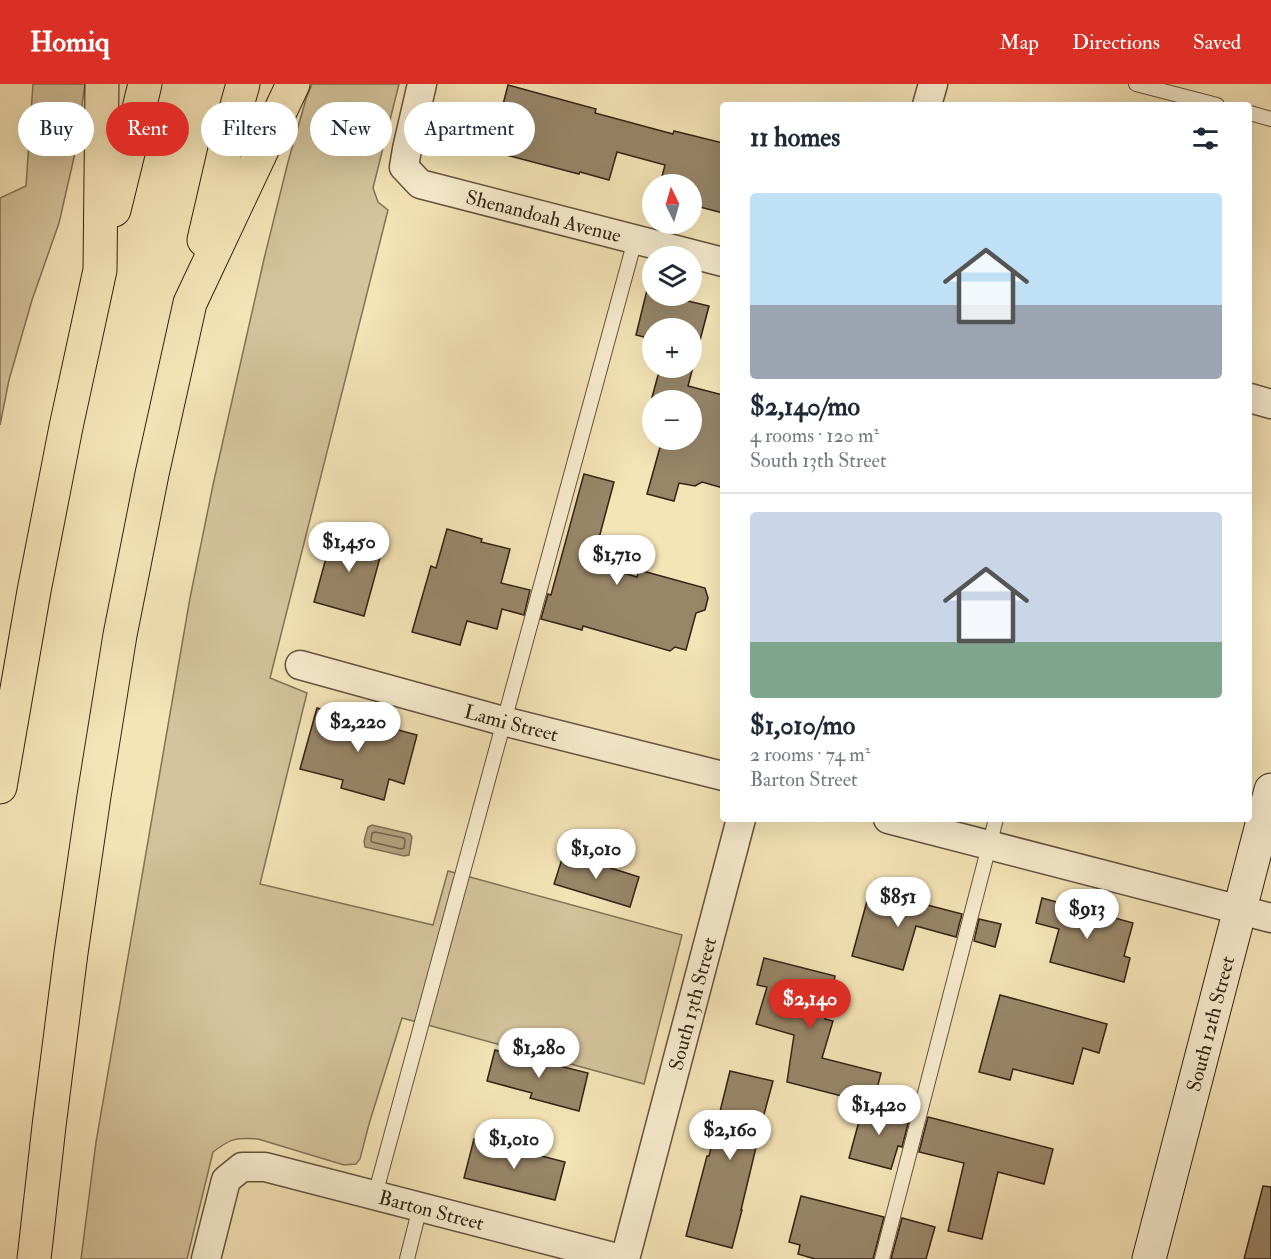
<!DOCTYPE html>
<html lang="en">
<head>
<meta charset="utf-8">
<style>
	body { margin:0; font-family:"IM FELL Double Pica",serif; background:#f6f6f7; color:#1f2937; height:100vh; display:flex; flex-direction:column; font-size:22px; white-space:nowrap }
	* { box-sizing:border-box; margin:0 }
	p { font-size:20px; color:#747a83 }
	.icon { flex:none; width:33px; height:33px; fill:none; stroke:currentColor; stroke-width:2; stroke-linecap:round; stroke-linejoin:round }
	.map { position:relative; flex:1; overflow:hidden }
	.details { position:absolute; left:720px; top:18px; width:532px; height:720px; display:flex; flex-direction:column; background:#fff; border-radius:6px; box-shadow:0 6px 24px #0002 }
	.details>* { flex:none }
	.guide { position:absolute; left:18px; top:18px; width:570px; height:54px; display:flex; gap:12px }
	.needle { width:39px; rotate:355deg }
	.fabs { position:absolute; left:642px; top:90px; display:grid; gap:12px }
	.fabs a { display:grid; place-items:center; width:60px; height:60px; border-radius:50%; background:#fff; box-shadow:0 6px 24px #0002; font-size:30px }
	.price { position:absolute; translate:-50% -51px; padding:0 14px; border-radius:21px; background:#fff; color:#222; font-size:20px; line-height:39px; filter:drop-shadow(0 2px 3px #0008) }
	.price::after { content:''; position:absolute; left:50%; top:36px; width:18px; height:14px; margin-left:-9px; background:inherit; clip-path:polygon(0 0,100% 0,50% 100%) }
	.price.active { background:#d93025; color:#fff }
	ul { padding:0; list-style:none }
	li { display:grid; align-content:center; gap:12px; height:318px; padding:0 30px }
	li+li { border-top:2px solid #e0e1e3 }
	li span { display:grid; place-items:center; height:186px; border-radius:6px; color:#555 }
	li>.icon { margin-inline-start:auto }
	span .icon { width:108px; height:108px; fill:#fffc; stroke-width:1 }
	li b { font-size:26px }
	h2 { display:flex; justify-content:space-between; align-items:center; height:72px; padding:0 30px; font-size:26px }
	.chip { padding:0 21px; border-radius:27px; background:#fff; box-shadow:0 6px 24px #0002; font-size:21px; line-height:54px }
	.chip.active { background:#d93025; color:#fff }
	header { display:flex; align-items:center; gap:36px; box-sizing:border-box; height:84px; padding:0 30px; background:#d93025; color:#fff }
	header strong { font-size:28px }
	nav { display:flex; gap:33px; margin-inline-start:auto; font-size:21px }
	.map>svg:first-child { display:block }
	.green { fill:#d4c39b; stroke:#847258; stroke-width:1.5 }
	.water { fill:#b4a280; stroke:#816e56; stroke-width:1.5 }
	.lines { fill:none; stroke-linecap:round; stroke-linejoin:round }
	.shore { stroke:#74624b; stroke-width:1.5 }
	.building { fill:#998669; stroke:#352116; stroke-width:1.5 }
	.lane-casing { stroke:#65523e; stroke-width:16 }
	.street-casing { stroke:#65523e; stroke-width:31 }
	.secondary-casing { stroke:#352116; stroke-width:35 }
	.highway-casing { stroke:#352116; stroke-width:35 }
	.lane { stroke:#f8edd0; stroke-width:14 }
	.street { stroke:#f8edd0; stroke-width:28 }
	.secondary { stroke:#f8edd0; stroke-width:33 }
	.highway { stroke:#f5e4b6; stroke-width:33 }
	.labels { text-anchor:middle; stroke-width:4.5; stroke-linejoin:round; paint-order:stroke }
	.street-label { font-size:20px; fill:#352116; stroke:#f8edd0 }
</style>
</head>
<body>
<header>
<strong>Homiq</strong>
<nav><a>Map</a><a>Directions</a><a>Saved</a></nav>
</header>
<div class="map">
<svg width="1271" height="1175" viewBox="0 0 1271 1175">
	<rect width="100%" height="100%" fill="#f5e4b6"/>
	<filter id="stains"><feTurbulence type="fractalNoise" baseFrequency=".00333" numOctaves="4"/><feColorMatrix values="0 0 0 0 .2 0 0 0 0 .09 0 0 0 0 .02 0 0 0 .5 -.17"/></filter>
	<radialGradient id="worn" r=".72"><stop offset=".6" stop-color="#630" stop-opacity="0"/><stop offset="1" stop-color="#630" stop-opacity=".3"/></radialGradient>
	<!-- green -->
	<path class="green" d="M 33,0 L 85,0 L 75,69 L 59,139 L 32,216 L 9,296 L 0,341 L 0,114 L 26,102 Z
		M 312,0 L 399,0 L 373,104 L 378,118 L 388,126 L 270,594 L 307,609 L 260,800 L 433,841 L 448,787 L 682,851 L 644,1000 L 402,934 L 369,1040 L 360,1075 L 356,1080 L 344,1081 L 258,1055 C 236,1053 230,1055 213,1068 L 187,1175 L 81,1175 L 96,1058 L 190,514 L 213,401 L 264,175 L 288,78 L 306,15 Z"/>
	<!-- water -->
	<path class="water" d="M 372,741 L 410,750 L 412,753 L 409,771 L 404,772 L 365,763 L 364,757 L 368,743 Z"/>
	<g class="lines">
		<!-- shore -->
		<path class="shore" d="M 375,748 L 404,754 L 405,757 L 404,764 L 401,765 L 372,758 L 371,756 L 372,749 Z"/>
	</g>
	<!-- building -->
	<path class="building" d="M 508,1 L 596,25 L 595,29 L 673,50 L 674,47 L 723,59 L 723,129 L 692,121 L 692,100 L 660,100 L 665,81 L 617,68 L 609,96 L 580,88 L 579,90 L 491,67 Z
		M 647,206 L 652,208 L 652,212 L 667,212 L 709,222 L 688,302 L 723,311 L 723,404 L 702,398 L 695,402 L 679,399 L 674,417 L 647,410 L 662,356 L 692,356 L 692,316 L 652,316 L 652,329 L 648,328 L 660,284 L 692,284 L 692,244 L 652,244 L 652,255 L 636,251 Z
		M 584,390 L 614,398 L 592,480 L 637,493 L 639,486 L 705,504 L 708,514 L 705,526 L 696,529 L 686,566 L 675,563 L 670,567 L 583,542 L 582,546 L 541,535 L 548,510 L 551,511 Z
		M 334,445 L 384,459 L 364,532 L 314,518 Z
		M 447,445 L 482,455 L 481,458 L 510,465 L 501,499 L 530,506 L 524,531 L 502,525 L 497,545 L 467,537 L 460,561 L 412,548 L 431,482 L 436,484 Z
		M 317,624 L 417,651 L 404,700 L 389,695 L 384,716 L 341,704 L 343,696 L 300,685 Z
		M 564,769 L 639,793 L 630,823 L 554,800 Z
		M 870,806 L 962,830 L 956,853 L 916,842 L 903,886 L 852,872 Z
		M 1042,814 L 1133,839 L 1124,872 L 1130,874 L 1124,898 L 1050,878 L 1059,845 L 1036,839 Z
		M 979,835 L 1001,840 L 995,863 L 974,857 Z
		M 764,874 L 835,892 L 825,935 L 833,937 L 822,974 L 881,989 L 873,1020 L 787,998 L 794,951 L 756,940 L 767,903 L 757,901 Z
		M 1000,911 L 1107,940 L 1099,969 L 1083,964 L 1073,1000 L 1013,985 L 1010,996 L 979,988 Z
		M 495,966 L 588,989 L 579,1027 L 530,1014 L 532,1009 L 487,997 Z
		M 730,987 L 773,997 L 763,1034 L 741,1126 L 742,1126 L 732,1164 L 686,1152 L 707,1072 L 709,1072 Z
		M 864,1019 L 910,1032 L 902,1063 L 898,1062 L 891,1085 L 849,1074 Z
		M 928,1033 L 1053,1065 L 1044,1100 L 998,1088 L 982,1155 L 948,1147 L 964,1079 L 919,1068 Z
		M 474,1055 L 565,1078 L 555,1116 L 464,1094 Z
		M 1263,1102 L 1271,1103 L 1271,1175 L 1244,1175 Z
		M 801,1112 L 884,1133 L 873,1175 L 815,1175 L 798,1170 L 800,1161 L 789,1158 Z
		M 902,1134 L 935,1143 L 926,1175 L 891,1175 Z"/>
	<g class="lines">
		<defs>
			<path id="lane" d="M 1136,0 L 1217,21
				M 1250,29 L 1271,35
				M 375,1111 L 635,156
				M 407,1175 L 420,1123
				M 882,1175 L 996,735"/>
			<g id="street">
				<path id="s1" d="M 422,0 L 407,65 L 404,83 L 420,100 L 723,178"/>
				<path d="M 927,21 L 933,0"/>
				<path d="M 1250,314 L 1271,320"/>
				<path id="s2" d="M 300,581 L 503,637 L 723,692"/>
				<path d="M 888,735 L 1271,834"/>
				<path id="s3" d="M 206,1175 L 226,1096 L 242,1083 L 265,1083 L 621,1175"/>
				<path id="s4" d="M 625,1175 L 741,735"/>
			</g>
			<g id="secondary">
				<path id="s5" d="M 1149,1175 L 1271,706"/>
			</g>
			<path id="highway" d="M 114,126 L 145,0
				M 204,156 L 226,61 L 243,0
				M 0,703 L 34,507 L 66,343 L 100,186 L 102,0
				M 34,1175 L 49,1042 L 71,869 L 94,712 L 120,551 L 152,390 L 190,219 L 293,0"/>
		</defs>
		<!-- lane casing -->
		<use href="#lane" class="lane-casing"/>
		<!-- street casing -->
		<use href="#street" class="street-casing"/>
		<!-- secondary casing -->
		<use href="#secondary" class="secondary-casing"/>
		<!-- highway casing -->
		<use href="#highway" class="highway-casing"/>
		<!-- lane -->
		<use href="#lane" class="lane"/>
		<!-- street -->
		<use href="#street" class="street"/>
		<!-- secondary -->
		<use href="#secondary" class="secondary"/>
		<!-- highway -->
		<use href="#highway" class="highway"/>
	</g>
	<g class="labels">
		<!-- street labels -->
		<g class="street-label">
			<text dy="7" stroke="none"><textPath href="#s1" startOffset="236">Shenandoah Avenue</textPath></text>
			<text dy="7" stroke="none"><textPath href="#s2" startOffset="219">Lami Street</textPath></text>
			<text dy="7" stroke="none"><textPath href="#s4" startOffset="264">South 13th Street</textPath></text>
			<text dy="7" stroke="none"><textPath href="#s5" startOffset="243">South 12th Street</textPath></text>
			<text dy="7" stroke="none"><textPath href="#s3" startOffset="297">Barton Street</textPath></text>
		</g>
	</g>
	<rect width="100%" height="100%" filter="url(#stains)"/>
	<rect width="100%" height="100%" fill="url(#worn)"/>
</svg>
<div class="fabs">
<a><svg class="needle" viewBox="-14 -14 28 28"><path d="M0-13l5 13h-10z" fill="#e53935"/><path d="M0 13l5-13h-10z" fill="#747a83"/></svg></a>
<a><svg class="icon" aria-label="layers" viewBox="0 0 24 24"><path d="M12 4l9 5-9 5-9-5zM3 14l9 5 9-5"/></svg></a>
<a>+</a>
<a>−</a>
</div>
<b class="price" style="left:349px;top:489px">$1,450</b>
<b class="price" style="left:617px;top:502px">$1,710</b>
<b class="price" style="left:358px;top:669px">$2,220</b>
<b class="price" style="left:596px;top:796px">$1,010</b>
<b class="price" style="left:898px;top:844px">$851</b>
<b class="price" style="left:1087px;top:856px">$913</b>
<b class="price active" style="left:810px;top:946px">$2,140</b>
<b class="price" style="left:539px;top:995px">$1,280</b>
<b class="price" style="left:879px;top:1052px">$1,420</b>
<b class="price" style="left:730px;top:1077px">$2,160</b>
<b class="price" style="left:514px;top:1086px">$1,010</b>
<div class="guide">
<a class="chip">Buy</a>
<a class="chip active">Rent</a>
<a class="chip">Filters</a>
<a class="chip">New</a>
<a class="chip">Apartment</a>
</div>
<section class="details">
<h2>11 homes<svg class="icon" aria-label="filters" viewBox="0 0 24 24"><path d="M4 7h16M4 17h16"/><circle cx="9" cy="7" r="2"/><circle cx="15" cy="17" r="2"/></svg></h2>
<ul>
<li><span style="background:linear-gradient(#bfe0f5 60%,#9aa5b1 0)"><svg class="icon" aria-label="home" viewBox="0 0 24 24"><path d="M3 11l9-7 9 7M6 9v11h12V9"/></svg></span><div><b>$2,140/mo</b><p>4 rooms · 120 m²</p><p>South 13th Street</p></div></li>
<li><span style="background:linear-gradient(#c9d6e8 70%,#7fa58c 0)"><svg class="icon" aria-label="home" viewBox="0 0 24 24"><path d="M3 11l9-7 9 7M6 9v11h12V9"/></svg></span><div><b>$1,010/mo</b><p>2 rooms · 74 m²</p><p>Barton Street</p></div></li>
</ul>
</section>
</div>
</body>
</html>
